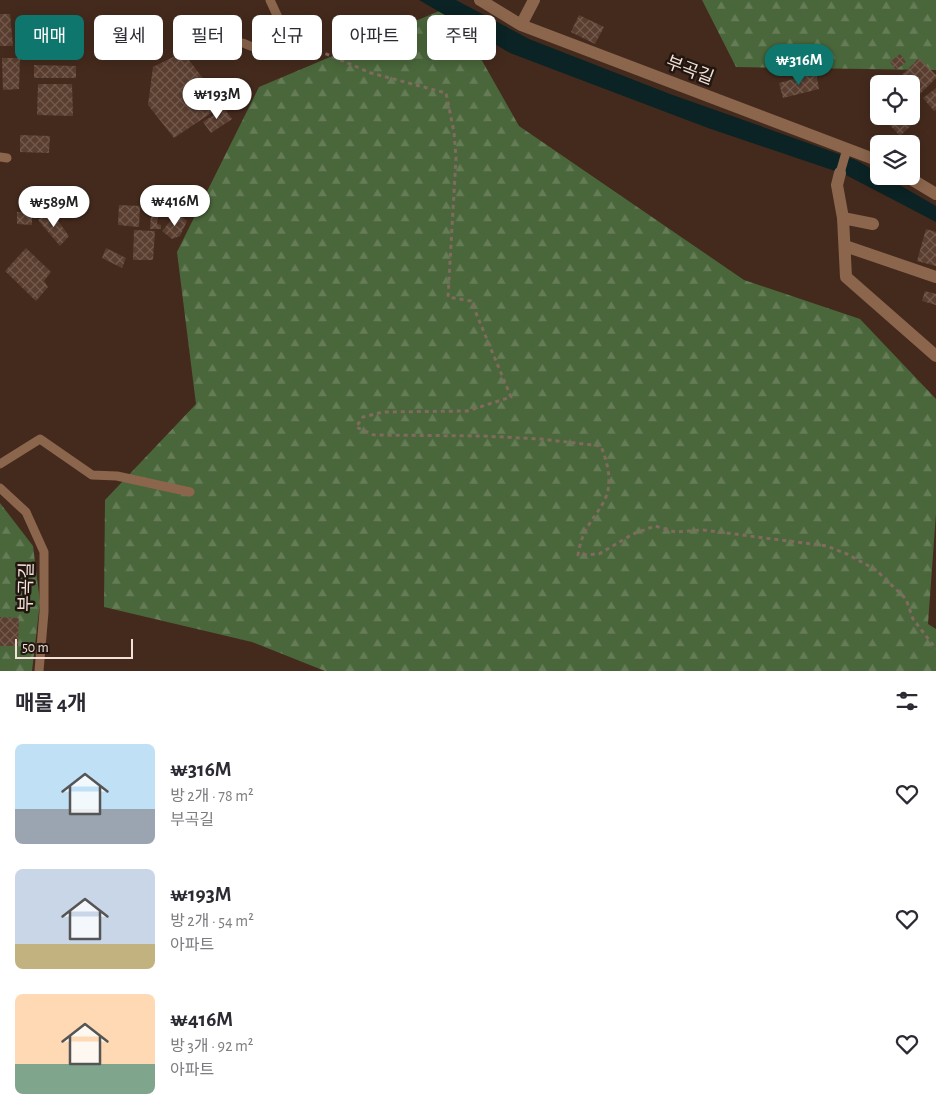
<!DOCTYPE html>
<html lang="ko">
<head>
<meta charset="utf-8">
<style>
	body { margin:0; font-family:"Alegreya Sans","Noto Sans KR",sans-serif; background:#f7f7f7; color:#2b2b33; height:100vh; display:flex; flex-direction:column; font-size:19px; white-space:nowrap }
	* { box-sizing:border-box; margin:0 }
	p { font-size:16px; color:#7c7c81 }
	.icon { flex:none; width:28px; height:28px; fill:none; stroke:currentColor; stroke-width:2; stroke-linecap:round; stroke-linejoin:round }
	.map { position:relative; height:671px; overflow:hidden }
	.details { display:flex; flex-direction:column; background:#fff; flex:1 }
	.details>* { flex:none }
	.top-card { position:absolute; left:15px; top:15px; width:500px; height:45px; display:flex; gap:10px }
	.controls { position:absolute; left:870px; top:75px; display:grid; gap:10px }
	.controls a { display:grid; place-items:center; width:50px; height:50px; border-radius:8px; background:#fff; box-shadow:0 2px 12px #0003; font-size:25px }
	.scale { position:absolute; left:15px; bottom:12px; width:118px; box-sizing:border-box; padding-left:5px; border:2px solid #f3e1d9; border-top:0; font-size:14px; line-height:18px; white-space:nowrap; color:#f3e1d9; -webkit-text-stroke:4px #221610; paint-order:stroke }
	.price { position:absolute; translate:-50% -42px; padding:0 11px; border-radius:18px; background:#fff; color:#222; font-size:16px; line-height:32px; filter:drop-shadow(0 1px 2px #0008) }
	.price::after { content:''; position:absolute; left:50%; top:30px; width:15px; height:11px; margin-left:-8px; background:inherit; clip-path:polygon(0 0,100% 0,50% 100%) }
	.price.on { background:#0f766e; color:#fff }
	ul { padding:0; list-style:none }
	li { display:flex; align-items:center; gap:15px; height:125px; padding:0 15px }
	li span { display:grid; place-items:center; flex:none; width:140px; height:100px; border-radius:8px; color:#555 }
	li>.icon { margin-inline-start:auto }
	span .icon { width:60px; height:60px; fill:#fffc; stroke-width:1 }
	li b { font-size:21px }
	h2 { display:flex; justify-content:space-between; align-items:center; height:60px; padding:0 15px; font-size:21px }
	.chip { padding:0 18px; border-radius:8px; background:#fff; box-shadow:0 2px 12px #0003; font-size:18px; line-height:45px }
	.chip.on { background:#0f766e; color:#fff }
	.map>svg:first-child { display:block }
	.forest { fill:url(#forest-firs) }
	.water { fill:#0b2324 }
	.building { fill:url(#building-cross-hatch) }
	.lines { fill:none; stroke-linecap:round; stroke-linejoin:round }
	.path { stroke:#816a5f; stroke-width:3; stroke-dasharray:4 4; stroke-linecap:butt }
	.service { stroke:#8b664d; stroke-width:9 }
	.minor { stroke:#8b664d; stroke-width:12 }
	.labels { text-anchor:middle; stroke-width:5; stroke-linejoin:round; paint-order:stroke }
	.street-label { font-size:18px; fill:#f3e1d9; stroke:#221610 }
</style>
</head>
<body>
<div class="map">
<svg width="936" height="671" viewBox="0 0 936 671">
	<defs>
		<pattern id="forest-firs" width="22" height="20" patternUnits="userSpaceOnUse" patternTransform="scale(1.25)"><rect width="22" height="20" fill="#4a673b"/><path d="M5 1l3.5 6h-7zM16 11l3.5 6h-7z" fill="#657c57"/></pattern>
		<pattern id="building-cross-hatch" width="8" height="8" patternUnits="userSpaceOnUse" patternTransform="scale(1.25)"><rect width="8" height="8" fill="#5a3e30"/><path d="M0 0l8 8M0 8l8-8" fill="none" stroke="#725a4d"/></pattern>
	</defs>
	<rect width="100%" height="100%" fill="#442a1d"/>
	<!-- forest -->
	<path class="forest" d="M 702,0 L 936,0 L 936,70 L 736,67 Z
		M 451,6 L 519,126 L 744,280 L 860,319 L 936,399 L 936,513 L 928,624 L 936,629 L 936,671 L 325,671 L 252,642 L 104,607 L 105,500 L 196,404 L 177,252 L 259,87 Z
		M 0,503 L 33,546 L 40,602 L 32,671 L 0,671 Z"/>
	<!-- water -->
	<path class="water" d="M 419,0 L 456,0 L 529,39 L 670,94 L 856,160 L 879,173 L 879,176 L 884,176 L 936,206 L 936,222 L 844,174 L 708,128 L 510,53 Z"/>
	<!-- building -->
	<path class="building" d="M 0,14 L 10,14 L 13,46 L 0,46 Z
		M 579,15 L 604,27 L 595,44 L 571,32 Z
		M 183,52 L 223,105 L 174,138 L 148,105 L 153,67 Z
		M 900,54 L 906,62 L 896,70 L 890,62 Z
		M 2,58 L 20,58 L 19,89 L 3,90 Z
		M 919,58 L 936,75 L 936,78 L 918,96 L 911,89 L 911,84 L 906,84 L 900,77 Z
		M 34,65 L 76,66 L 76,78 L 34,78 Z
		M 816,73 L 819,89 L 783,98 L 779,83 Z
		M 38,84 L 72,84 L 73,116 L 37,115 Z
		M 936,88 L 936,110 L 934,111 L 923,98 Z
		M 224,108 L 232,119 L 211,133 L 203,122 Z
		M 896,116 L 910,116 L 915,122 L 900,136 L 889,124 Z
		M 20,135 L 50,136 L 49,153 L 20,152 Z
		M 119,205 L 140,206 L 139,227 L 118,225 Z
		M 50,210 L 69,236 L 60,246 L 38,220 Z
		M 17,212 L 32,212 L 32,225 L 17,224 Z
		M 177,213 L 187,221 L 180,236 L 172,239 L 162,231 Z
		M 151,214 L 158,214 L 157,224 L 161,225 L 161,229 L 150,229 Z
		M 926,229 L 936,232 L 936,266 L 917,261 Z
		M 134,230 L 155,231 L 153,260 L 133,260 Z
		M 26,248 L 51,272 L 44,281 L 48,287 L 36,301 L 5,271 Z
		M 106,248 L 126,258 L 122,268 L 102,258 Z
		M 925,291 L 936,294 L 936,305 L 922,301 Z
		M 0,617 L 19,618 L 18,646 L 0,646 Z"/>
	<g class="lines">
		<!-- path -->
		<path class="path" d="M 296,41 L 371,73 L 446,93 L 454,132 L 456,158 L 448,297 L 471,301 L 511,397 L 467,411 L 383,412 L 363,417 L 356,427 L 374,435 L 483,436 L 541,439 L 601,446 C 626,509 585,506 578,555 L 599,554 L 633,534 L 655,526 L 675,532 L 703,530 L 827,546 L 847,554 L 876,570 L 906,599 L 913,619 L 936,649"/>
		<!-- service -->
		<path class="service" d="M 243,43 C 265,53 267,50 287,37 L 270,0
			M 0,157 L 7,158
			M 840,173 L 847,149
			M 0,464 L 40,439 L 92,475 L 117,476 L 190,492
			M 0,488 L 26,512 L 44,552 L 44,612 L 39,671"/>
		<!-- minor -->
		<path class="minor" d="M 480,0 L 521,25 L 879,161
			M 521,25 L 534,0
			M 840,173 L 837,185 L 843,218 L 846,277 L 936,356
			M 906,176 L 936,194
			M 843,218 L 873,224
			M 845,246 L 936,277"/>
	</g>
	<g class="labels">
		<!-- street labels -->
		<g class="street-label">
			<text transform="translate(690 70) rotate(21)" y="6">부곡길</text>
			<text transform="translate(26 587) rotate(-89)" y="6">부곡길</text>
		</g>
	</g>
</svg>
<div class="controls">
<a><svg class="icon" aria-label="locate" viewBox="0 0 24 24"><circle cx="12" cy="12" r="6"/><path d="M12 2v4M12 18v4M2 12h4M18 12h4"/></svg></a>
<a><svg class="icon" aria-label="layers" viewBox="0 0 24 24"><path d="M12 4l9 5-9 5-9-5zM3 14l9 5 9-5"/></svg></a>
</div>
<div class="scale">50 m</div>
<b class="price on" style="left:799px;top:86px">₩316M</b>
<b class="price" style="left:217px;top:120px">₩193M</b>
<b class="price" style="left:175px;top:227px">₩416M</b>
<b class="price" style="left:54px;top:228px">₩589M</b>
<div class="top-card">
<a class="chip on">매매</a>
<a class="chip">월세</a>
<a class="chip">필터</a>
<a class="chip">신규</a>
<a class="chip">아파트</a>
<a class="chip">주택</a>
</div>
</div>
<section class="details">
<h2>매물 4개<svg class="icon" aria-label="filters" viewBox="0 0 24 24"><path d="M4 7h16M4 17h16"/><circle cx="9" cy="7" r="2"/><circle cx="15" cy="17" r="2"/></svg></h2>
<ul>
<li><span style="background:linear-gradient(#bfe0f5 65%,#9aa5b1 0)"><svg class="icon" aria-label="home" viewBox="0 0 24 24"><path d="M3 11l9-7 9 7M6 9v11h12V9"/></svg></span><div><b>₩316M</b><p>방 2개 · 78 m²</p><p>부곡길</p></div><svg class="icon" aria-label="heart" viewBox="0 0 24 24"><path d="M12 20l-8-8c-3-5 5-10 8-4 3-6 11-1 8 4z"/></svg></li>
<li><span style="background:linear-gradient(#c9d6e8 75%,#c2b280 0)"><svg class="icon" aria-label="home" viewBox="0 0 24 24"><path d="M3 11l9-7 9 7M6 9v11h12V9"/></svg></span><div><b>₩193M</b><p>방 2개 · 54 m²</p><p>아파트</p></div><svg class="icon" aria-label="heart" viewBox="0 0 24 24"><path d="M12 20l-8-8c-3-5 5-10 8-4 3-6 11-1 8 4z"/></svg></li>
<li><span style="background:linear-gradient(#ffd9b3 70%,#7fa58c 0)"><svg class="icon" aria-label="home" viewBox="0 0 24 24"><path d="M3 11l9-7 9 7M6 9v11h12V9"/></svg></span><div><b>₩416M</b><p>방 3개 · 92 m²</p><p>아파트</p></div><svg class="icon" aria-label="heart" viewBox="0 0 24 24"><path d="M12 20l-8-8c-3-5 5-10 8-4 3-6 11-1 8 4z"/></svg></li>
</ul>
</section>
</body>
</html>
